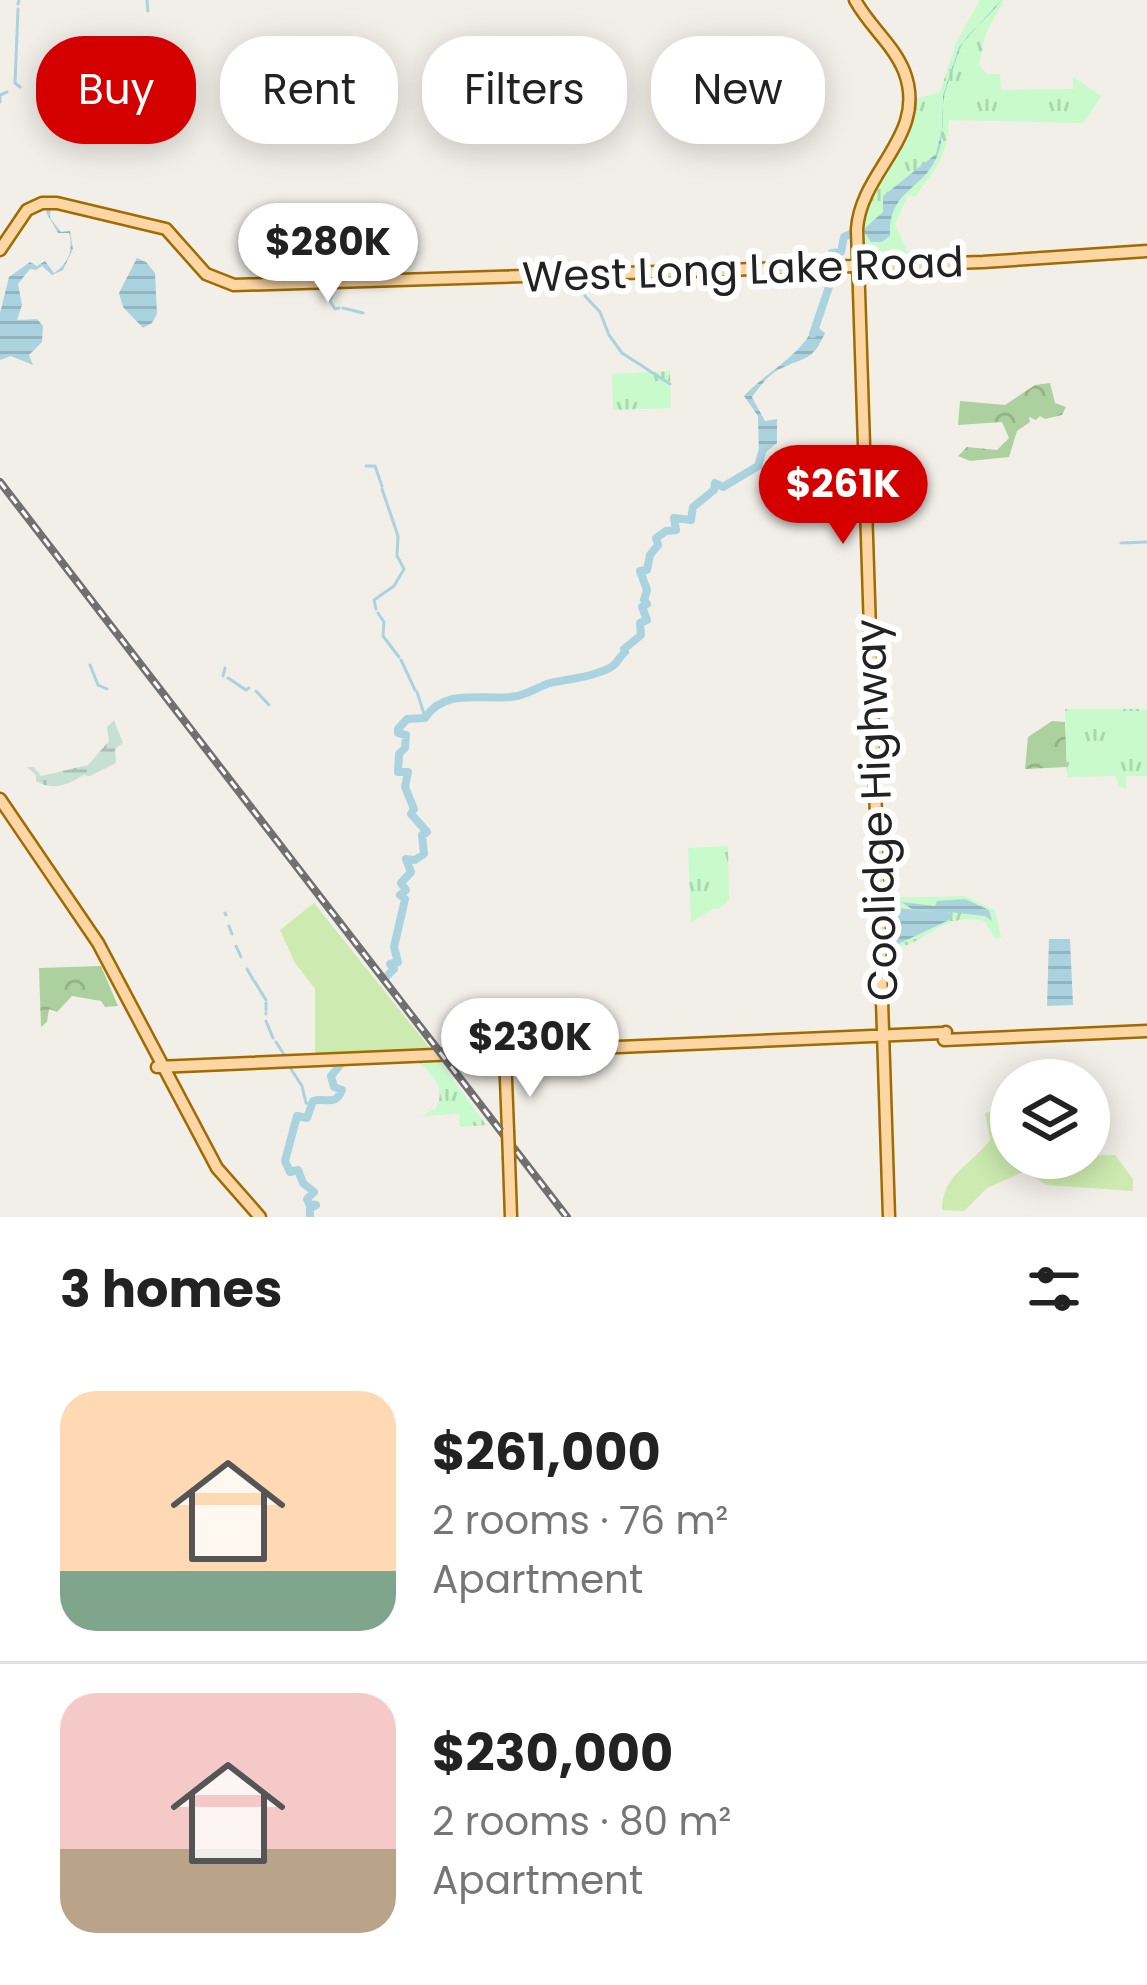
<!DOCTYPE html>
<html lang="en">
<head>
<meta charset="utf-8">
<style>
	body { margin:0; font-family:Poppins,sans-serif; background:#f2f2f2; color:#222; height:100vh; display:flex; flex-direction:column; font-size:45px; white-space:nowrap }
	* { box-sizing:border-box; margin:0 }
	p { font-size:39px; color:#767676 }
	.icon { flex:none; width:66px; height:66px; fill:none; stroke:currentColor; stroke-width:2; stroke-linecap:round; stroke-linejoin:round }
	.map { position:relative; height:1217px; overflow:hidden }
	.side { display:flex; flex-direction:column; background:#fff; flex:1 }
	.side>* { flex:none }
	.guide { position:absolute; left:36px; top:36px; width:1077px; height:108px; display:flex; gap:24px }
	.controls { position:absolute; left:990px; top:1059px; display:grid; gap:24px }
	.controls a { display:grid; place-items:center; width:120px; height:120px; border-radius:50%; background:#fff; box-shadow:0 6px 30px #0003; font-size:60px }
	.price { position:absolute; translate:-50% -102px; padding:0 27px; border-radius:42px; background:#fff; color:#222; font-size:39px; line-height:78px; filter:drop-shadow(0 3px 6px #0008) }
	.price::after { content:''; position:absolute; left:50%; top:72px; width:36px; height:27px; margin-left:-18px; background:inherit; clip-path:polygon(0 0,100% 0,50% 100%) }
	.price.current { background:#d40000; color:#fff }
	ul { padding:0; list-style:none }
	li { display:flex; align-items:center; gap:36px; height:300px; padding:0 60px }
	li+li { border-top:3px solid #e0e0e0 }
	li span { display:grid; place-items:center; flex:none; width:336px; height:240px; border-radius:36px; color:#555 }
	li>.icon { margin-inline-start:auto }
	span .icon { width:144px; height:144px; fill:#fffc; stroke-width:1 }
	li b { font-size:51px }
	h2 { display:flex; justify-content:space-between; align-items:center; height:144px; padding:0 60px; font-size:51px }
	.tag { padding:0 42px; border-radius:48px; background:#fff; box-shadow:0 6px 30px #0003; font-size:42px; line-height:108px }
	.tag.current { background:#d40000; color:#fff }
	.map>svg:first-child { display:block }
	.grass { fill:#cdebb0 }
	.forest { fill:url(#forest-crowns) }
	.wetland { fill:url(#wetland-marsh) }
	.park { fill:url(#park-tufts) }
	.water { fill:url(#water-rules) }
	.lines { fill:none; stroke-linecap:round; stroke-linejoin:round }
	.stream { stroke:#aad3df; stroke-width:3 }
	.river { stroke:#aad3df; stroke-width:8 }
	.major-casing { stroke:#a06b00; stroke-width:15 }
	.major { stroke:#fcd6a4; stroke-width:10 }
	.rail-casing { stroke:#707070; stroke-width:8 }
	.rail { stroke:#fff; stroke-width:3; stroke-dasharray:9; stroke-linecap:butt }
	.major-bridge-casing { stroke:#a06b00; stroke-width:15; stroke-linecap:butt }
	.major-bridge { stroke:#fcd6a4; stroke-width:10 }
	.labels { text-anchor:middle; stroke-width:12; stroke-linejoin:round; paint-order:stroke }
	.street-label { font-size:42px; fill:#222; stroke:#fff }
</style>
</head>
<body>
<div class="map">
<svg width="1147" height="1217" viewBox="0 0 1147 1217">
	<defs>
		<pattern id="forest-crowns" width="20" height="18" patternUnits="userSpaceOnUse" patternTransform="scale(3)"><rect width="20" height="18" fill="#add19e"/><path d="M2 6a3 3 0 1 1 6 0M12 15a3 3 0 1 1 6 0" fill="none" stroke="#95b388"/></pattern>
		<pattern id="wetland-marsh" width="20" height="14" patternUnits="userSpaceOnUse" patternTransform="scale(3)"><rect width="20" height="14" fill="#c6e0d4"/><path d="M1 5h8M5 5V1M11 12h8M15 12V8" fill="none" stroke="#aac0b6"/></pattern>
		<pattern id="park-tufts" width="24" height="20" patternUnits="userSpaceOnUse" patternTransform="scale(3)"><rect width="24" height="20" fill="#c8facc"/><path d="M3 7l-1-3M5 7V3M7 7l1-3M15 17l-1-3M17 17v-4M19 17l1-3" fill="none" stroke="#acd6af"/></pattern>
		<pattern id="water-rules" width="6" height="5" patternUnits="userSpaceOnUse" patternTransform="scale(3)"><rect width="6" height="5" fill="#aad3df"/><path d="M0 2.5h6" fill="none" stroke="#92b5bf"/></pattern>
	</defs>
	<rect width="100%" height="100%" fill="#f2efe9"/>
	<!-- grass -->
	<path class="grass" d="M 314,903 L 433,1052 L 315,1056 L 315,989 L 295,963 L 280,930 Z
		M 1011,1106 L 1011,1158 L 1115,1155 L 1133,1179 L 1133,1191 L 1046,1185 L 1025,1171 L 987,1188 L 964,1211 L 942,1210 C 942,1175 971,1165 990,1140 L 985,1113 Z"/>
	<!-- forest -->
	<path class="forest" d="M 1050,383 L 1055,403 L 1066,407 L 1062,415 L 1045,419 L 1040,416 L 1036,420 L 1029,417 L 1030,422 L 1017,431 L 1009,457 L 970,461 L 958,456 L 967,447 L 997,450 L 1009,438 L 1002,422 L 958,425 L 960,401 L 1005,405 L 1035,385 Z
		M 1052,721 L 1065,722 L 1067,767 L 1025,769 L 1028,737 Z
		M 101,966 L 118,1006 L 105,1007 L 101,1001 L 72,996 L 57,1012 L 49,1009 L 47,1022 L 41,1027 L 39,968 Z"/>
	<!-- wetland -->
	<path class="wetland" d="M 114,720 L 123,743 L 115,749 L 116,763 L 90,776 L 83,775 C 69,785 51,791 36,781 L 36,775 L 27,767 L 34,767 L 41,776 L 88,765 L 109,741 L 107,727 Z"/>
	<!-- park -->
	<path class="park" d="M 980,0 L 1004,0 L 986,33 L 979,65 L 987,74 L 1000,74 L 1001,90 L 1073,89 L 1073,77 L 1102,96 L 1083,123 L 949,120 C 948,158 934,170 915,197 L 908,195 L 895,224 L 907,251 L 916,251 L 916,258 L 864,259 L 866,205 L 907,141 L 916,99 L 940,92 L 956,43 Z
		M 670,371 L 671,408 L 613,410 L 612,374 Z
		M 1065,709 L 1147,709 L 1147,776 L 1126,776 L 1126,789 L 1119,786 L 1115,776 L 1067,777 Z
		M 728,846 L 729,900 L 719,909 L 714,908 L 691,922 L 688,848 Z
		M 965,896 L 995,910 L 1001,938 L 995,938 L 984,921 C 937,910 922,953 888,946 L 887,898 Z
		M 438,1059 L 486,1125 L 460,1127 L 459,1114 L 422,1116 L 436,1108 C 447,1086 432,1074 416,1060 Z"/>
	<!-- water -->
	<path class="water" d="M 1001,0 C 991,16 975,26 964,41 C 959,49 948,82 945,93 C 940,113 945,137 938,154 C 924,191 888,189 890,236 L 882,242 L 871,242 L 863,230 L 883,212 L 883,196 L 936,154 L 943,125 L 943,95 L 959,47 Z
		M 51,204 L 50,218 L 61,232 L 70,231 L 73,249 L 63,270 L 52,275 L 42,266 L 36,270 L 30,269 L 18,284 L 22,305 L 17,320 L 37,319 L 43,326 L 42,342 L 29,355 L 33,365 L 11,356 L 0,360 L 0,313 L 9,277 L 30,262 L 37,266 L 45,261 L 54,273 C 68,264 74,250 69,233 L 58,233 L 46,212 Z
		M 137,258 L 146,262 L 155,273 L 157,314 L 152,323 L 143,328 L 123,307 L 119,293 Z
		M 815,325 L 825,333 C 812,362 806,356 780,369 C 768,375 760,386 752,397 L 765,421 L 777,419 L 777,443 L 759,458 L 758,416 L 744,396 C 766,372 800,357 815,325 Z
		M 965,899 L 989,910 L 992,921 L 985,916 L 948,912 L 952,915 L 949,920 L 896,945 L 895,908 L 938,912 L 912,909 L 901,902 L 935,906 L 937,901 Z
		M 1049,939 L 1070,939 L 1073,1005 L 1047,1006 Z"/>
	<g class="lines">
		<!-- stream -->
		<path class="stream" d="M 147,0 L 148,11
			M 18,4 L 19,0
			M 18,9 L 15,83 L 20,87
			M 0,102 L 0,95 L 7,92
			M 312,228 L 325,245
			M 327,258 L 330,277
			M 581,279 L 585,296 L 600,312 L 609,335 L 622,353 L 670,384
			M 334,289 L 330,301 L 335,309 L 339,308
			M 343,308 L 363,313
			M 366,466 L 375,466 L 382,486
			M 1121,543 L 1147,542
			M 376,609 L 374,600 L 394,586 L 404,569 L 397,556 L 398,536 L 382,489
			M 378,613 L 384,622 L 383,636 L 399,657
			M 401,660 L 415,690
			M 90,665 L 98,685 L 107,689
			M 223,676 L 225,668
			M 228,678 L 246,690 L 249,688
			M 256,691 L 269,705
			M 417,692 L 425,717
			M 225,913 L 226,915
			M 229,926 L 232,934
			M 236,946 L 241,957
			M 247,969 L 254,981
			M 255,982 L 266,1000
			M 266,1003 L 266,1010
			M 266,1014 L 266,1013
			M 266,1021 L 273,1038
			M 276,1042 L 285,1056
			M 289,1066 L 302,1086 L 306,1103 L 312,1104"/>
		<!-- river -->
		<path class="river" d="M 833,262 L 832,253 L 841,252 L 844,237 L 855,232
			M 813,334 L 835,269
			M 624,649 L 641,635 L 640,623 L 647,620 L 642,607 L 647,604 L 644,600 L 647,590 L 640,571 L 647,570 L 650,555 L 658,545 L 656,538 L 666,531 L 676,530 L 674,518 L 691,520 L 693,507 L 714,490 L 715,483 L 723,487 L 758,466 L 763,449
			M 387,976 L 394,969 L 390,964 L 398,962 L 394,947 L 405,899 L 400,895 L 406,890 L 401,883 L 411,872 L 406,859 L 415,860 L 424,854 L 422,835 L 427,832 L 411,814 L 414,809 L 405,787 L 408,772 L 398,772 L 399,754 L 405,748 L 406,735 L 398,733 L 398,729 L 407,719 L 425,718 C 446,686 485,702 517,696 C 530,693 540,686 550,683 C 568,679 598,676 613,666 C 618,662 620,656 625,652
			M 310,1217 L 310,1209 L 316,1205 L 309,1204 L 307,1199 L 314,1192 L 303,1183 L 298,1170 L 290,1172 L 285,1161 L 297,1116 L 307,1118 L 313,1101 C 327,1097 335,1107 342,1090 L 334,1087 L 331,1076 L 345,1059"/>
		<defs>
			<path id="major" d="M 855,0 C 869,26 893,44 904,71 C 929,135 861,170 857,229 L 889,1217
				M 0,250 L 27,210 L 42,203 L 57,203 L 166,229 L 206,274 L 234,285 L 983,262 L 1147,251
				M 0,799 L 98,943 L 217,1168 L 260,1217
				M 946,1032 L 944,1040 L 1147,1031
				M 505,1054 L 508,1131
				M 157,1067 L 942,1033
				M 509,1159 L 511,1217"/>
		</defs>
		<!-- major casing -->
		<use href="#major" class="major-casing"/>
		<!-- major -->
		<use href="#major" class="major"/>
		<defs>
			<path id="rail" d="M 0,482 L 567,1217"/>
		</defs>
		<!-- rail casing -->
		<use href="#rail" class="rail-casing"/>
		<!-- rail -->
		<use href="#rail" class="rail"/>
		<defs>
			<path id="major-bridge" d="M 508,1131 L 509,1159"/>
		</defs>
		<!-- major-bridge casing -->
		<use href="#major-bridge" class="major-bridge-casing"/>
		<!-- major-bridge -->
		<use href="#major-bridge" class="major-bridge"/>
	</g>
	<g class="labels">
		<!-- street labels -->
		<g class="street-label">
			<text transform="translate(743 269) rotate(-2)" y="15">West Long Lake Road</text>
			<text transform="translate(876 810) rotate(-92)" y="15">Coolidge Highway</text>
		</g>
	</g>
</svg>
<div class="controls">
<a><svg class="icon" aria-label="layers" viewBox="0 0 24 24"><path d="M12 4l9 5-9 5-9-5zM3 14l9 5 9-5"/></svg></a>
</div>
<b class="price" style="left:328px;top:305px">$280K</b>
<b class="price current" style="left:843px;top:547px">$261K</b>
<b class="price" style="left:530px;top:1100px">$230K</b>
<div class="guide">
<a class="tag current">Buy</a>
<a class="tag">Rent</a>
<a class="tag">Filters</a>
<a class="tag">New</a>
</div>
</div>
<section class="side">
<h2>3 homes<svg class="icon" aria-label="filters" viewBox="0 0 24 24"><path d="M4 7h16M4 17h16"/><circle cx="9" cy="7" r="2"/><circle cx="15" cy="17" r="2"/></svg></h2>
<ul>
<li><span style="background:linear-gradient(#ffd9b3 75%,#7fa58c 0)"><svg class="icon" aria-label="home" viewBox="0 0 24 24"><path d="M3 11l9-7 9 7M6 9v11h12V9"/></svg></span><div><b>$261,000</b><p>2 rooms · 76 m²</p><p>Apartment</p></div></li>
<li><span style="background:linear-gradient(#f6c9c9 65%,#b9a48a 0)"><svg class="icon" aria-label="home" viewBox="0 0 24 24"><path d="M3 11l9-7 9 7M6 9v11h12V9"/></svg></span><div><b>$230,000</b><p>2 rooms · 80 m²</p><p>Apartment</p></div></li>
</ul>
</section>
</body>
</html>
